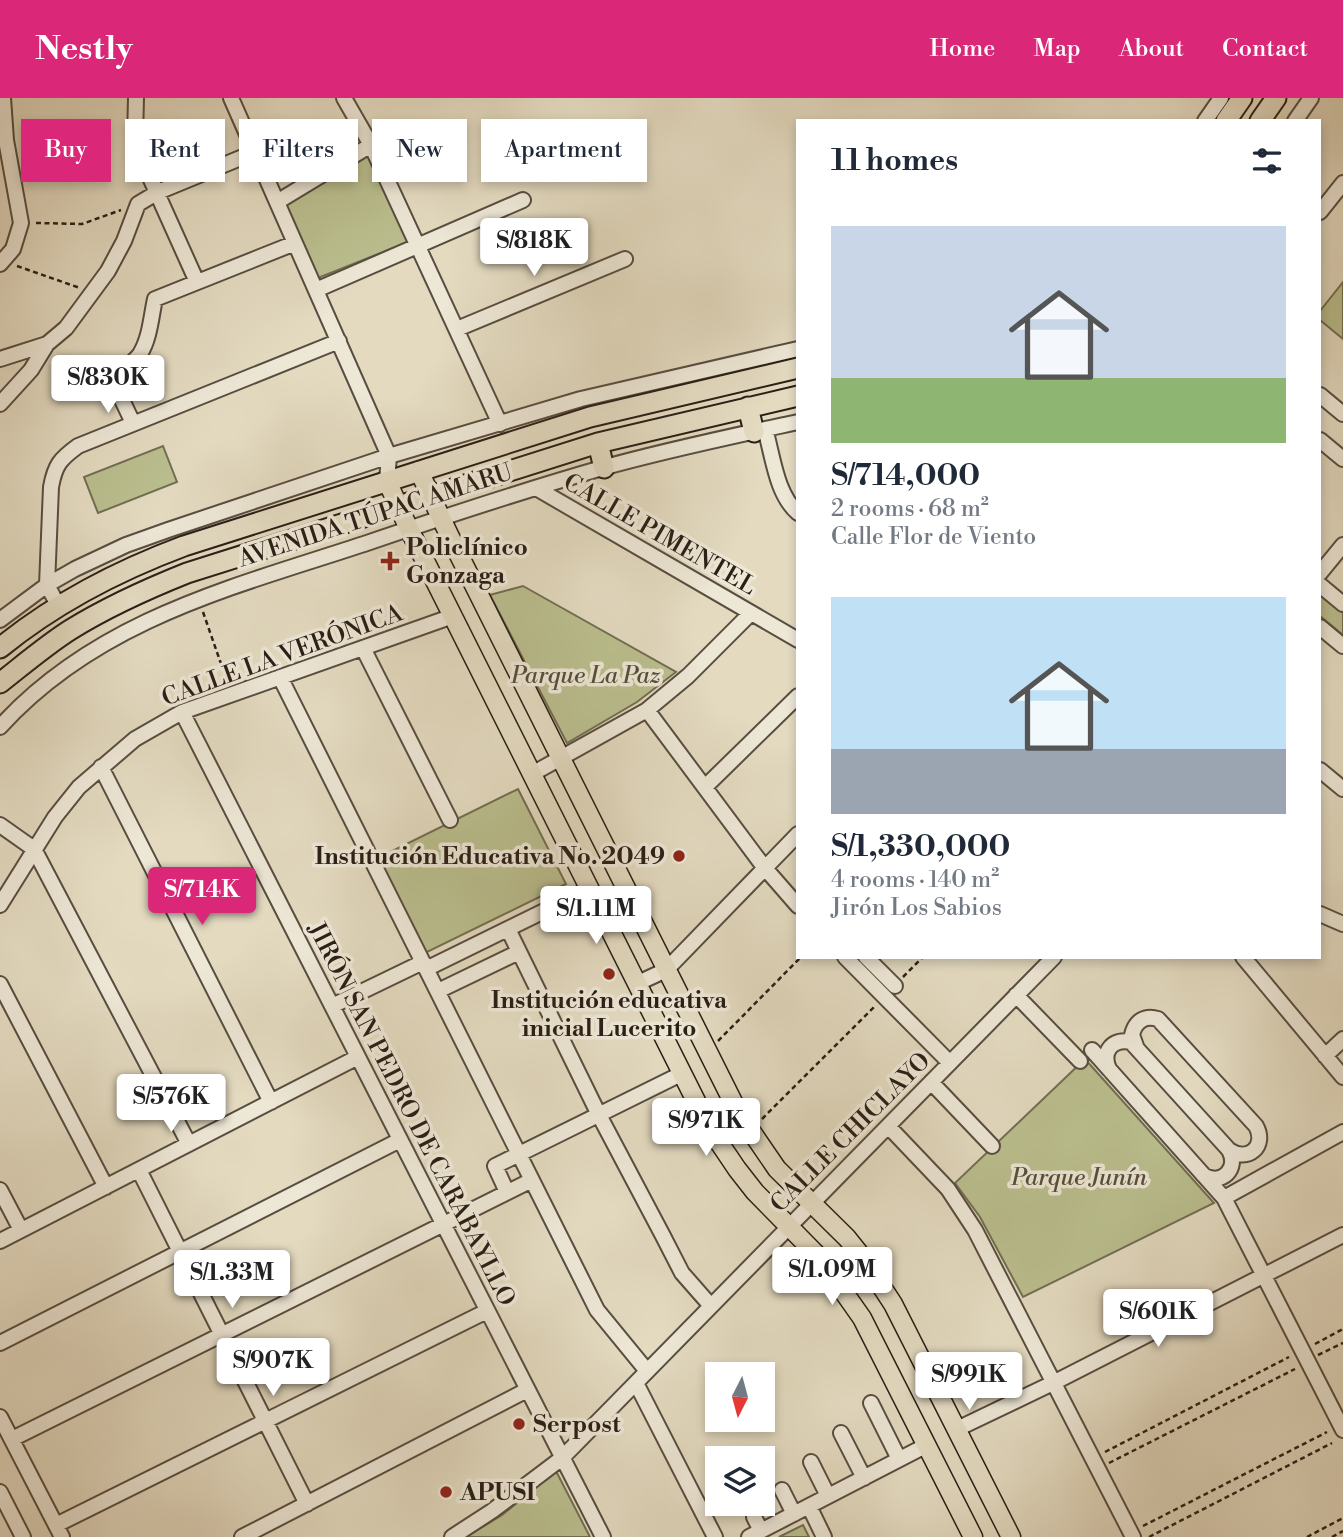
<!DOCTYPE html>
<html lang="en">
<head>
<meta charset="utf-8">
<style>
	body { margin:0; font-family:"Libre Bodoni",serif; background:#f2f2f3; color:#1f2937; height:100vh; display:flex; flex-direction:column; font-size:26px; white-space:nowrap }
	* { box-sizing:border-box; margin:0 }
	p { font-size:23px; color:#747a83 }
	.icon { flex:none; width:38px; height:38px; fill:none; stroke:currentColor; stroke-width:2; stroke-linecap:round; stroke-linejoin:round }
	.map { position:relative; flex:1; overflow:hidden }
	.drawer { position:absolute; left:796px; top:21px; width:525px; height:840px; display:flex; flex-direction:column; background:#fff; border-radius:0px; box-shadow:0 4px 10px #0003 }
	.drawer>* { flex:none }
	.top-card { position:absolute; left:21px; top:21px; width:665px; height:63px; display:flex; gap:14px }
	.needle { width:46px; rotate:186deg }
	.fabs { position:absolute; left:705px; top:1264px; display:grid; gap:14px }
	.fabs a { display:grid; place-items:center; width:70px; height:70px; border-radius:0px; background:#fff; box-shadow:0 4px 10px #0003; font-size:35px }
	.price { position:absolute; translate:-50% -60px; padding:0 16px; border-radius:7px; background:#fff; color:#222; font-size:23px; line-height:46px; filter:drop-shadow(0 2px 4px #0008) }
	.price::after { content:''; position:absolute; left:50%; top:42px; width:21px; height:16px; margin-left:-10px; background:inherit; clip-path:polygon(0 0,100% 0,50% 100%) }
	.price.current { background:#db2777; color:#fff }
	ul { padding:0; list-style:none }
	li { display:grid; align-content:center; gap:14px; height:371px; padding:0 35px }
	li span { display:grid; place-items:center; height:217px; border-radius:0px; color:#555 }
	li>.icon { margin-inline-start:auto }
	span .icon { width:126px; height:126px; fill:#fffc; stroke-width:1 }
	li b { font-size:30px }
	h2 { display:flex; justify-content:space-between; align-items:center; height:84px; padding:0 35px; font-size:30px }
	.pill { padding:0 24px; border-radius:0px; background:#fff; box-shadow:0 4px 10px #0003; font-size:24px; line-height:63px }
	.pill.current { background:#db2777; color:#fff }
	header { display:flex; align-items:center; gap:42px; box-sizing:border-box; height:98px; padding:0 35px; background:#db2777; color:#fff }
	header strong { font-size:33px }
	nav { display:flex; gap:38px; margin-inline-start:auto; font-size:24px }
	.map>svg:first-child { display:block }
	.park { fill:#babe8e; stroke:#726e52; stroke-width:2 }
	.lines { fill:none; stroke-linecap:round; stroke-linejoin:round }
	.minor-casing { stroke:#584d40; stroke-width:18 }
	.major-casing { stroke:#2a1e16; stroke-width:21 }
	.highway-casing { stroke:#2a1e16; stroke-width:23 }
	.path { stroke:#2a1e16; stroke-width:2.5; stroke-dasharray:5 3.5; stroke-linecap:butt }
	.minor { stroke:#ede7d6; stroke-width:14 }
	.major { stroke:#e3dac0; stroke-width:18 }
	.highway { stroke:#e3dac0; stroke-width:19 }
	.poi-dot { fill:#8f2418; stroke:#ede7d6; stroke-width:2.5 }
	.labels { text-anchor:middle; stroke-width:7; stroke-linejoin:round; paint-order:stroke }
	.street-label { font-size:24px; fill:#2a1e16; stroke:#ede7d6 }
	.poi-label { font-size:24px; font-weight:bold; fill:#2a1e16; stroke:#ede7d6; text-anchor:start }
	.park-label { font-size:24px; font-style:italic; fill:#554e3a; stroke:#ede7d6 }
</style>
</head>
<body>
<header>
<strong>Nestly</strong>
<nav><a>Home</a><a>Map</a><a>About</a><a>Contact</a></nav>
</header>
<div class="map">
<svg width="1343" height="1439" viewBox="0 0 1343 1439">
	<rect width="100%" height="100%" fill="#e3dac0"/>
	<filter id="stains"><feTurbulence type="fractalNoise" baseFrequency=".00286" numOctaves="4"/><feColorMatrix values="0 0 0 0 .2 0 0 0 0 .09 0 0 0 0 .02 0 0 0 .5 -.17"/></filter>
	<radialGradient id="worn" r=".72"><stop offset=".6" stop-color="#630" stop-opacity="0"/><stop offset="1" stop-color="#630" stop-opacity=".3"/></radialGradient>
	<!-- park -->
	<path class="park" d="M 368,57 L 408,144 L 318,180 L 285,107 Z
		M 1343,184 L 1343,241 L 1320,222 L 1320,213 Z
		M 163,348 L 177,384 L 98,415 L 84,379 Z
		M 523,488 L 676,574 L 637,604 L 567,645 L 490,497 Z
		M 1320,496 L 1343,515 L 1343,537 L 1320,518 Z
		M 518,691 L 566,786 L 421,857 L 374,762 Z
		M 1085,961 L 1214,1105 L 1023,1199 L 980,1119 L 955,1085 Z
		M 556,1373 L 590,1439 L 466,1439 L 502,1417 Z
		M 803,1427 L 809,1439 L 779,1439 Z"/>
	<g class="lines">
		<defs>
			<path id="minor" d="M 136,0 L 135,40 L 139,55 L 197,184
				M 231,0 L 389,358 L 387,383
				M 344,0 L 371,47 L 500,326
				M 1205,23 L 1221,0
				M 1295,23 L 1311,0
				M 277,104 L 371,47
				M 1320,114 L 1343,85
				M 0,166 L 13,151 L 21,125 L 6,42 L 3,0
				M 316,192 L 523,102
				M 457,231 L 625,161
				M 0,261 L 47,246 L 66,230 L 108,173 L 124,143 L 138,106 L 158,94 L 255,54
				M 1320,297 L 1343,316
				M 0,306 L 31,272 L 47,246
				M 133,325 L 114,285 C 119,272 132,267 140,256 C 150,240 151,219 155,201 L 295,145
				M 765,331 C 773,358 776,396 798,415
				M 1320,342 L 1343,361
				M 536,390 L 798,542
				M 1320,475 L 1343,447
				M 1320,487 L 1343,506
				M 58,507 L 47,487 L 51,389 C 55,367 60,361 78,348 L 339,243
				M 0,522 L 47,487 L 75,471 L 126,447 L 168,432 L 389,358 L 581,301 L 798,251
				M 1320,529 L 1343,548
				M 363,550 L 450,722
				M 280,579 L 597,1212 L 647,1273
				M 647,612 L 764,769 L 798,808
				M 182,614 L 603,1439
				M 0,629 C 97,522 233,489 364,446 C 443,419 522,393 602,370 C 666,352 733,338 798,324
				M 101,669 L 271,1004
				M 1320,672 L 1343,691
				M 532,676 L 647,612 L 688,578 L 751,515
				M 705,689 L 798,598
				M 0,727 L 34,751 L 189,1046
				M 0,807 L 55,719 L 79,689 L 135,641 L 182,614 L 453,518
				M 1320,816 L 1343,826
				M 508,831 L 599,1017 L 663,1138 L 682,1175 L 711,1208
				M 845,859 L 950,965
				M 866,859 L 895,888
				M 1243,859 L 1343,979
				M 426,871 L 589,791
				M 0,886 L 106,1089
				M 636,886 L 666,872 L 798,736
				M 438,893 L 519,854
				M 1016,897 L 1080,963
				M 332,908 L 423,864
				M 1136,948 L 1132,937 C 1135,923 1145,917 1158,921 L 1256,1028 C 1267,1048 1248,1065 1229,1052
				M 1092,952 L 1224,1100 L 1343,1332
				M 1325,958 L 1343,941
				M 1109,971 C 1101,953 1113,940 1131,944 L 1229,1052 C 1239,1071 1222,1088 1203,1077
				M 931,984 L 992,1048
				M 888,1028 L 948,1091 L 975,1132 L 1133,1439
				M 139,1072 L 307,1406
				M 0,1092 L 21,1132
				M 507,1094 L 495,1068 L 681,976
				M 1224,1100 L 1343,1034
				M 0,1143 L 358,959
				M 0,1245 L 400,1042
				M 636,1285 L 715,1439
				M 871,1305 L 899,1361
				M 0,1319 L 62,1439
				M 957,1331 L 1055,1284 L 1343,1137
				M 841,1335 L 864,1380
				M 12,1341 L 532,1082
				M 811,1364 L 828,1398
				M 782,1392 L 794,1416
				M 0,1394 L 23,1439
				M 809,1408 L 824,1439
				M 754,1419 L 761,1433
				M 56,1427 L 487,1213
				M 242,1439 L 527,1292
				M 452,1439 L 492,1413 L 562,1360 L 1054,859
				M 749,1439 L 927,1347"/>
			<path id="major" d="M 419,373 L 450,439 L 738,1014 L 777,1071 L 847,1140 L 863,1160 L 893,1206 L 1011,1439
				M 387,383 L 409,431 L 710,1031 L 737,1071 L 755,1094 L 819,1159 L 862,1220 L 973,1439"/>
			<path id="highway" d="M 1226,23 L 1242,0
				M 1260,23 L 1276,0
				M 748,309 L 754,334
				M 598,345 L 604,370
				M 0,550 C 55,505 117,473 184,448 L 590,319 L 798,270
				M 0,585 C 23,567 45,548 70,532 C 107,509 147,491 187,475 L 598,345 L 798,298"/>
		</defs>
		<!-- minor casing -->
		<use href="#minor" class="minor-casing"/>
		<!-- major casing -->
		<use href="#major" class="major-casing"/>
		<!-- highway casing -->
		<use href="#highway" class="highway-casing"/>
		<!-- path -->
		<path class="path" d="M 36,125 L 82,126 L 121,112
			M 17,168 L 80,190
			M 203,514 L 227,583
			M 903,879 L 923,859
			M 718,943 L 801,859
			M 762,1021 L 874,909
			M 1315,1246 L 1343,1231
			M 1318,1257 L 1343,1245
			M 1105,1354 L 1289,1259
			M 1109,1365 L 1295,1271
			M 1143,1428 L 1327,1334
			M 1149,1439 L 1332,1345
			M 1307,1439 L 1343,1420
			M 1332,1439 L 1343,1433"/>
		<!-- minor -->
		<use href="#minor" class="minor"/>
		<!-- major -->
		<use href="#major" class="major"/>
		<!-- highway -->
		<use href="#highway" class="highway"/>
	</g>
	<!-- markers -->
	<g class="poi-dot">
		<path d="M386.5 452.5h7v7h7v7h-7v7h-7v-7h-7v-7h7z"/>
		<circle cx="679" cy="758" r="7"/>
		<circle cx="609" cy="876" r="7"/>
		<circle cx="519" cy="1326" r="7"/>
		<circle cx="446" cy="1394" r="7"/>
	</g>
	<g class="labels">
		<!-- street labels -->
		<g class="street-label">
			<text transform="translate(375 417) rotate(-18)" y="8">AVENIDA TÚPAC AMARU</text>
			<text transform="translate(660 436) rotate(30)" y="8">CALLE PIMENTEL</text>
			<text transform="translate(282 557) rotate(-20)" y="8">CALLE LA VERÓNICA</text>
			<text transform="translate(412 1016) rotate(63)" y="8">JIRÓN SAN PEDRO DE CARABAYLLO</text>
			<text transform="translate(850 1034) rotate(-45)" y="8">CALLE CHICLAYO</text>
		</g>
		<!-- poi labels -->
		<g class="poi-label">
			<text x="406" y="457">Policlínico<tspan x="406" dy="28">Gonzaga</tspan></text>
			<text x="665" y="766" text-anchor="end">Institución Educativa No. 2049</text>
			<text x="609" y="910" text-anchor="middle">Institución educativa<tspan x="609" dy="28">inicial Lucerito</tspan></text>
			<text x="533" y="1334">Serpost</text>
			<text x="460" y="1402">APUSI</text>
		</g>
		<!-- park labels -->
		<g class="park-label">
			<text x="586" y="585">Parque La Paz</text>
			<text x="1079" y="1087">Parque Junín</text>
		</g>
	</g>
	<rect width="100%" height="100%" filter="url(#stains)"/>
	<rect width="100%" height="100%" fill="url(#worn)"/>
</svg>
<div class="fabs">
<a><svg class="needle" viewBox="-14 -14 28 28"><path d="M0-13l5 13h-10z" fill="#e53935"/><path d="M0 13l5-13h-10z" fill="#747a83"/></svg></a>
<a><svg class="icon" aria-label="layers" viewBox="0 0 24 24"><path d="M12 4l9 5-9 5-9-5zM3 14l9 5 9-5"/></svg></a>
</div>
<b class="price" style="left:534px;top:180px">S/818K</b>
<b class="price" style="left:108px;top:317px">S/830K</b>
<b class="price current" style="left:202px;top:829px">S/714K</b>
<b class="price" style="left:596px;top:848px">S/1.11M</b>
<b class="price" style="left:171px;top:1036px">S/576K</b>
<b class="price" style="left:706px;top:1060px">S/971K</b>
<b class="price" style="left:832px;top:1209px">S/1.09M</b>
<b class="price" style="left:232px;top:1212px">S/1.33M</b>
<b class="price" style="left:1158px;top:1251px">S/601K</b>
<b class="price" style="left:273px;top:1300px">S/907K</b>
<b class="price" style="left:969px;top:1314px">S/991K</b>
<div class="top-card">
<a class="pill current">Buy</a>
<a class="pill">Rent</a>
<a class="pill">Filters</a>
<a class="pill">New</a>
<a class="pill">Apartment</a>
</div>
<section class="drawer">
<h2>11 homes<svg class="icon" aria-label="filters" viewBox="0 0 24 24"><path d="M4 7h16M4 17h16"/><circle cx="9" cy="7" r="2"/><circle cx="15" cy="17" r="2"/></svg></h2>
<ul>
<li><span style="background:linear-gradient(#c9d6e8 70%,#8fb573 0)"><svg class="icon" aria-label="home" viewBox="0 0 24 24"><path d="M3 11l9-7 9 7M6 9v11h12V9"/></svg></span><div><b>S/714,000</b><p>2 rooms · 68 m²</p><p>Calle Flor de Viento</p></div></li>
<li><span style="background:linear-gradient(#bfe0f5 70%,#9aa5b1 0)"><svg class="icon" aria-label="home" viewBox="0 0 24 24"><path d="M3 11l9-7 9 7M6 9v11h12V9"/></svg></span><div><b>S/1,330,000</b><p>4 rooms · 140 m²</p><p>Jirón Los Sabios</p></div></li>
</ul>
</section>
</div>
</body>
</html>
